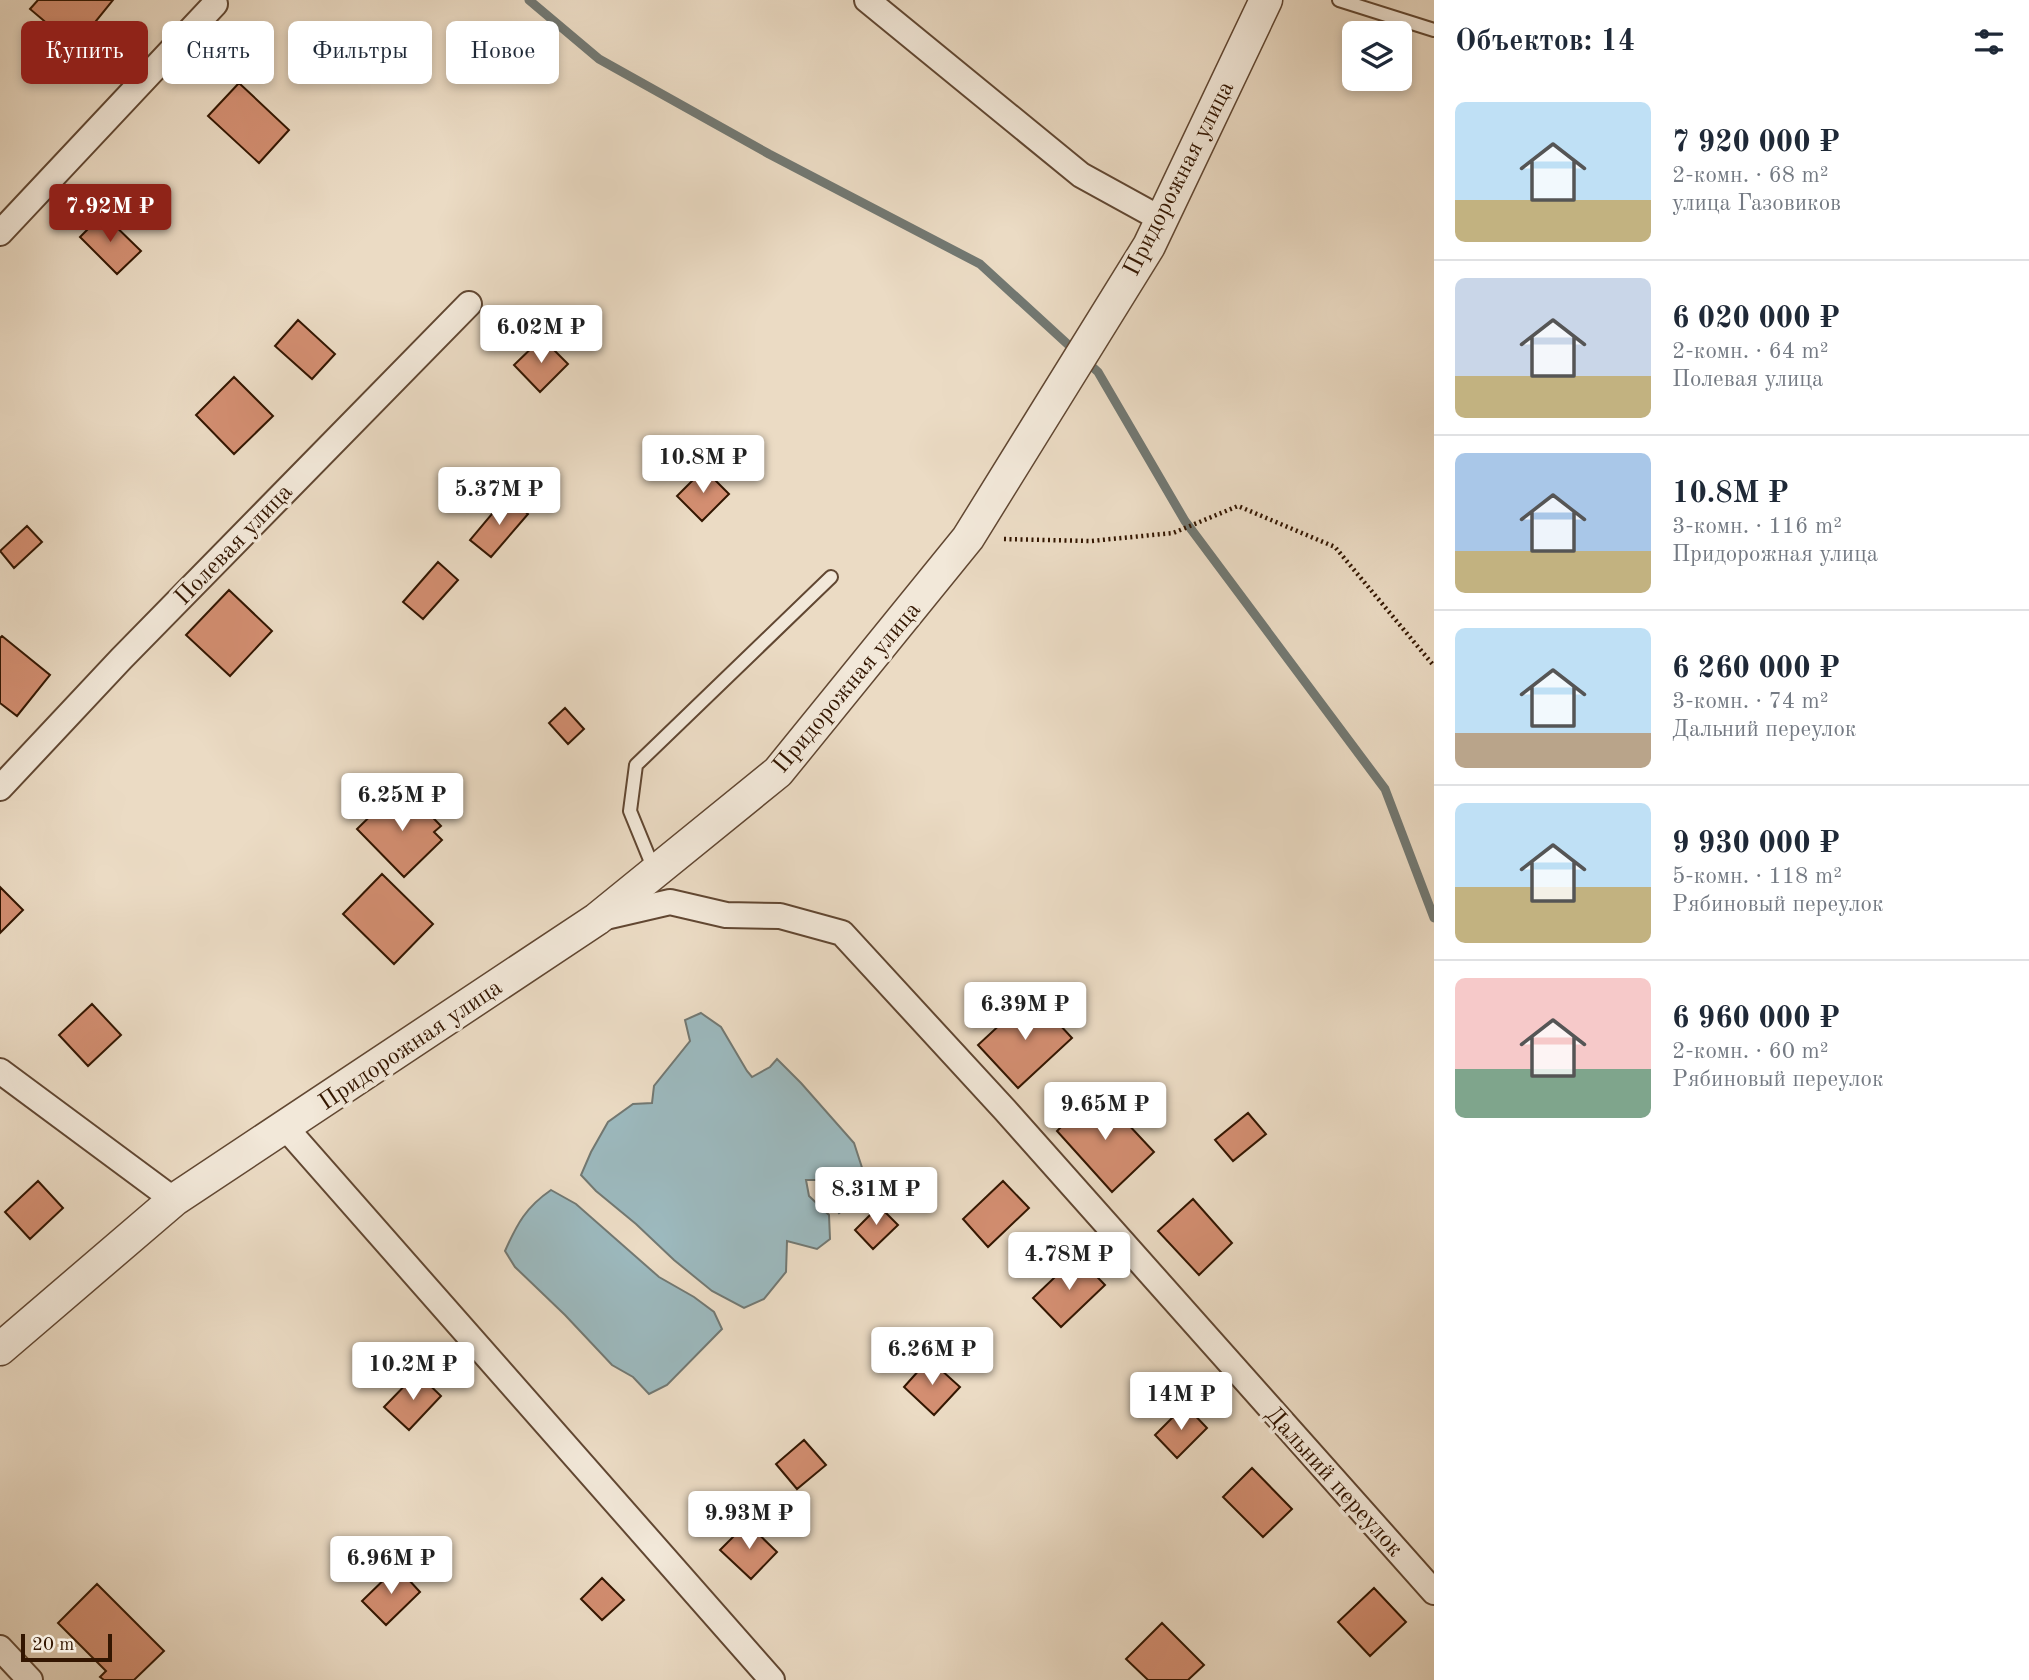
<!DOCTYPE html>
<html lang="ru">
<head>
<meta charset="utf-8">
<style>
	body { margin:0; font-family:"Old Standard TT",serif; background:#f2f2f3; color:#1f2937; height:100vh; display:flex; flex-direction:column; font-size:26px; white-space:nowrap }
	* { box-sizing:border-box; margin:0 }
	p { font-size:23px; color:#747a83 }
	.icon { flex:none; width:38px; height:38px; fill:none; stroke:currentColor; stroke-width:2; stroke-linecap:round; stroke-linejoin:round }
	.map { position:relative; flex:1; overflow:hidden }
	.panel { display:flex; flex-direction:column; background:#fff; width:595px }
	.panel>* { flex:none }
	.hud { position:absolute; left:21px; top:21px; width:665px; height:63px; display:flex; gap:14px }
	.buttons { position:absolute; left:1342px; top:21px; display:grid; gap:14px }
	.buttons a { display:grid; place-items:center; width:70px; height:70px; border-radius:10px; background:#fff; box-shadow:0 4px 10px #0003; font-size:35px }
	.scale { position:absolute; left:21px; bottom:18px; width:91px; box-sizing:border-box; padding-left:7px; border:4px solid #331601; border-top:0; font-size:19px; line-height:24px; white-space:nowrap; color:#331601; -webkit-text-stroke:5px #f2e8d9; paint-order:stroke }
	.price { position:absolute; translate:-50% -60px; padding:0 16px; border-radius:7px; background:#fff; color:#222; font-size:23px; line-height:46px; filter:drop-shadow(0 2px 4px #0008) }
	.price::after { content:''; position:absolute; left:50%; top:42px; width:21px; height:16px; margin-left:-10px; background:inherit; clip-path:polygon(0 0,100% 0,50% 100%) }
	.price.current { background:#8f2418; color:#fff }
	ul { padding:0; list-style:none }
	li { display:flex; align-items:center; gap:21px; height:175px; padding:0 21px }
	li+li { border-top:2px solid #e0e1e3 }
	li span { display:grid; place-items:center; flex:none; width:196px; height:140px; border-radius:10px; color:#555 }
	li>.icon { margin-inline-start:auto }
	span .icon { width:84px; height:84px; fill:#fffc; stroke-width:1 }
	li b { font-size:30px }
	h2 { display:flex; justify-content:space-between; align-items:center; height:84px; padding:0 21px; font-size:30px }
	.tag { padding:0 24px; border-radius:10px; background:#fff; box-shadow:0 4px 10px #0003; font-size:24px; line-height:63px }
	.tag.current { background:#8f2418; color:#fff }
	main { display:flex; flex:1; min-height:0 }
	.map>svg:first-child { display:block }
	.water { fill:#9cb9be; stroke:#727872; stroke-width:2 }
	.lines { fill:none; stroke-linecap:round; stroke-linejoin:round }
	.stream { stroke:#727872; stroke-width:9 }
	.building { fill:#d38e71; stroke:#331601; stroke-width:2 }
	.service-casing { stroke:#614732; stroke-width:16 }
	.minor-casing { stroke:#614732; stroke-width:28 }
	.tertiary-casing { stroke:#614732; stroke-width:35 }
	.path { stroke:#331601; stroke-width:4.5; stroke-dasharray:2 3.5; stroke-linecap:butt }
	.service { stroke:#f2e8d9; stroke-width:12 }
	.minor { stroke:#f2e8d9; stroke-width:24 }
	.tertiary { stroke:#f2e8d9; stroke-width:32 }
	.labels { text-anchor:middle; stroke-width:7; stroke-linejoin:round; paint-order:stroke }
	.street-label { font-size:24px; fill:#331601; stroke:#f2e8d9 }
</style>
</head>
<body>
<main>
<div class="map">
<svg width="1434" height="1680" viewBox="0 0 1434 1680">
	<rect width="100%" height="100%" fill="#ebdbc4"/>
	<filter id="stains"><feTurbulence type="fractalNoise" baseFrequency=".00286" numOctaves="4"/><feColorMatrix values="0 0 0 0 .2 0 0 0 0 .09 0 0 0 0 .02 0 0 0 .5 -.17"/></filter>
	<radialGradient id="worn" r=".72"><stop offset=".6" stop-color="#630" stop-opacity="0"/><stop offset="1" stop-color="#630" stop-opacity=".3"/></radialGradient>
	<!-- water -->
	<path class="water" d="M 701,1013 L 721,1027 L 747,1071 L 752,1077 L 770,1067 L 777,1059 L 801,1083 L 854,1143 L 868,1186 L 857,1200 L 839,1213 L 825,1195 L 820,1180 L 806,1180 L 809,1196 L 829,1215 L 830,1239 L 817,1249 L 787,1241 L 786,1272 L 764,1299 L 744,1308 L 712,1291 L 674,1260 L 636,1224 L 596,1191 L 581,1175 L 591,1152 L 608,1122 L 633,1104 L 652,1103 L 654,1086 L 690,1041 L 685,1020 Z
		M 551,1190 L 576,1204 L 659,1277 L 694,1297 L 714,1312 L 722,1329 L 667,1385 L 649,1394 L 633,1377 L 612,1365 L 565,1315 L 515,1267 L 505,1251 C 517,1224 526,1207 551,1190 Z"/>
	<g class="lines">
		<!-- stream -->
		<path class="stream" d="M 529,0 L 599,59 L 769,154 L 980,264 L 1098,372 L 1185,521 L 1385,789 L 1434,918"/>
	</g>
	<!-- building -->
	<path class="building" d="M 38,0 L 113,0 L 75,47 L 30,9 Z
		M 239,83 L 289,130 L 259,163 L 208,116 Z
		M 103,214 L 141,251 L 117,274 L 80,237 Z
		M 298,320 L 335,354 L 312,379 L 275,346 Z
		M 542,338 L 568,364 L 540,392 L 514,365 Z
		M 234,377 L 273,416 L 234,454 L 196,415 Z
		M 704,469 L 729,494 L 702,521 L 677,496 Z
		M 507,496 L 528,514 L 491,557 L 470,540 Z
		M 27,526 L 42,542 L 14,568 L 0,551 Z
		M 438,562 L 458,580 L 423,619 L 403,602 Z
		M 229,590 L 272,631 L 230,676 L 186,635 Z
		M 2,636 L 50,675 L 17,716 L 0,703 L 0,638 Z
		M 565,708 L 584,729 L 568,744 L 549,723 Z
		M 395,792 L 406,803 L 412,796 L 441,826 L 434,832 L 442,840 L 404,877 L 357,829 Z
		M 382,874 L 433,924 L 394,964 L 343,914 Z
		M 0,887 L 23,910 L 0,933 Z
		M 1032,995 L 1072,1038 L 1018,1088 L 978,1045 Z
		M 92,1004 L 121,1035 L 88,1066 L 59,1035 Z
		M 1097,1091 L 1154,1152 L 1112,1192 L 1057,1131 Z
		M 1248,1113 L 1266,1134 L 1233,1161 L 1215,1140 Z
		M 38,1181 L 63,1208 L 30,1239 L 5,1212 Z
		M 1003,1181 L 1029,1208 L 988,1247 L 963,1219 Z
		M 1193,1199 L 1232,1243 L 1199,1275 L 1158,1231 Z
		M 879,1206 L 898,1225 L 873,1249 L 855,1230 Z
		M 1077,1256 L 1105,1285 L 1061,1327 L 1033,1298 Z
		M 929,1359 L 960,1387 L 934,1415 L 904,1387 Z
		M 417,1373 L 441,1396 L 409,1430 L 384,1407 Z
		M 1185,1405 L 1207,1428 L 1177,1458 L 1155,1435 Z
		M 804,1440 L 826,1465 L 797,1489 L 776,1464 Z
		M 1252,1468 L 1292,1509 L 1263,1537 L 1223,1497 Z
		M 747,1523 L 777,1552 L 751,1579 L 720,1550 Z
		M 397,1567 L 420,1592 L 386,1625 L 362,1601 Z
		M 602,1578 L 624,1600 L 602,1620 L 581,1599 Z
		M 97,1584 L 164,1651 L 134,1680 L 104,1680 L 100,1677 L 106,1671 L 58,1623 Z
		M 1374,1588 L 1406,1622 L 1370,1656 L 1338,1622 Z
		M 1162,1623 L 1204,1665 L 1188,1680 L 1148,1680 L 1126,1659 Z"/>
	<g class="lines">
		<defs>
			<path id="service" d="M 1339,0 L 1434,30
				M 655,872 L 630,811 L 636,765 L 831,577"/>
			<path id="minor" d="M 867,0 L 1081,175 L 1161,219
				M 0,233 L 215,4
				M 0,788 L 121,659 L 469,304
				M 601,918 L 670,902 L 726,915 L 780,916 L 842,933 L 1005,1110 L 1434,1592
				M 0,1071 L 174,1200
				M 285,1127 L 772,1680
				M 0,1648 L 30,1680"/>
			<path id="tertiary" d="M 0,1349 L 174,1200 L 597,919 L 778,772 L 968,538 L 1149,246 L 1266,0"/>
		</defs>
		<!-- service casing -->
		<use href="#service" class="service-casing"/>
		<!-- minor casing -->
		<use href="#minor" class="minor-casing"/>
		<!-- tertiary casing -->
		<use href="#tertiary" class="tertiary-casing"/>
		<!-- path -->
		<path class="path" d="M 1004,539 L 1091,541 L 1173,533 L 1238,506 L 1335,547 L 1434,666"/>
		<!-- service -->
		<use href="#service" class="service"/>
		<!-- minor -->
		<use href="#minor" class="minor"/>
		<!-- tertiary -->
		<use href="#tertiary" class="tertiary"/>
	</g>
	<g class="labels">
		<!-- street labels -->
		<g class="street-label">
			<text transform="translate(1178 178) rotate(-63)" y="8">Придорожная улица</text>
			<text transform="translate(233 544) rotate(-46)" y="8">Полевая улица</text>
			<text transform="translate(846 687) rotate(-50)" y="8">Придорожная улица</text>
			<text transform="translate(410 1044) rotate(-34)" y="8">Придорожная улица</text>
			<text transform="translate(1335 1481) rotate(48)" y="8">Дальний переулок</text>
		</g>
	</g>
	<rect width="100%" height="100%" filter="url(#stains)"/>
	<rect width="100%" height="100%" fill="url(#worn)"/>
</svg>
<div class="buttons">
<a><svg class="icon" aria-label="layers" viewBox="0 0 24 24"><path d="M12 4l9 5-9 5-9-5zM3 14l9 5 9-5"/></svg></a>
</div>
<div class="scale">20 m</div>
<b class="price current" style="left:110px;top:244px">7.92M ₽</b>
<b class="price" style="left:541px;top:365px">6.02M ₽</b>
<b class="price" style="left:703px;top:495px">10.8M ₽</b>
<b class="price" style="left:499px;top:527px">5.37M ₽</b>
<b class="price" style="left:402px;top:833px">6.25M ₽</b>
<b class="price" style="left:1025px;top:1042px">6.39M ₽</b>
<b class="price" style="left:1105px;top:1142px">9.65M ₽</b>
<b class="price" style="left:876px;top:1227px">8.31M ₽</b>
<b class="price" style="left:1069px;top:1292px">4.78M ₽</b>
<b class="price" style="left:932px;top:1387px">6.26M ₽</b>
<b class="price" style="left:413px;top:1402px">10.2M ₽</b>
<b class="price" style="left:1181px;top:1432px">14M ₽</b>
<b class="price" style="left:749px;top:1551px">9.93M ₽</b>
<b class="price" style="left:391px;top:1596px">6.96M ₽</b>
<div class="hud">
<a class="tag current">Купить</a>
<a class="tag">Снять</a>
<a class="tag">Фильтры</a>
<a class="tag">Новое</a>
</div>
</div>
<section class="panel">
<h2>Объектов: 14<svg class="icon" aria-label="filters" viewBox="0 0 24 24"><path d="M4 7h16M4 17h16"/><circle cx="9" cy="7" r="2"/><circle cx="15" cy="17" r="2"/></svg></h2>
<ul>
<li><span style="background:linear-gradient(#bfe0f5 70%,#c2b280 0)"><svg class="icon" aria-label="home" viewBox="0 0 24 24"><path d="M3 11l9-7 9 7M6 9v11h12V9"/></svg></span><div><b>7 920 000 ₽</b><p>2-комн. · 68 m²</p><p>улица Газовиков</p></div></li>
<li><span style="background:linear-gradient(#c9d6e8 70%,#c2b280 0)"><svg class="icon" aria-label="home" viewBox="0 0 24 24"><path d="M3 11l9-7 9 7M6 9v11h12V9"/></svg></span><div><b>6 020 000 ₽</b><p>2-комн. · 64 m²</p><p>Полевая улица</p></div></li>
<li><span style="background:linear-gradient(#a9c7e8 70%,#c2b280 0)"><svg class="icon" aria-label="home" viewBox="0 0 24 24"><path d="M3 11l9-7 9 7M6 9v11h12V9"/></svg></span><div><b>10.8M ₽</b><p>3-комн. · 116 m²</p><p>Придорожная улица</p></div></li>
<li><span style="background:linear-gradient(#bfe0f5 75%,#b9a48a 0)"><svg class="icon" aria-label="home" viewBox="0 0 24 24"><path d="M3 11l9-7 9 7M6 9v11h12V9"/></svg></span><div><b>6 260 000 ₽</b><p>3-комн. · 74 m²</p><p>Дальний переулок</p></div></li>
<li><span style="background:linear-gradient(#bfe0f5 60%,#c2b280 0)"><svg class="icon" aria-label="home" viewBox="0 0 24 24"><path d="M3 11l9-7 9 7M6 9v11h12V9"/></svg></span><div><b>9 930 000 ₽</b><p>5-комн. · 118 m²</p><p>Рябиновый переулок</p></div></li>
<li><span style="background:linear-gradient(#f6c9c9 65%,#7fa58c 0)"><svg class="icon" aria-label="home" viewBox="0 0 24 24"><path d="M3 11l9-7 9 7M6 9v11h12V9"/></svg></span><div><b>6 960 000 ₽</b><p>2-комн. · 60 m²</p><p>Рябиновый переулок</p></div></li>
</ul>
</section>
</main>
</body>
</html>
